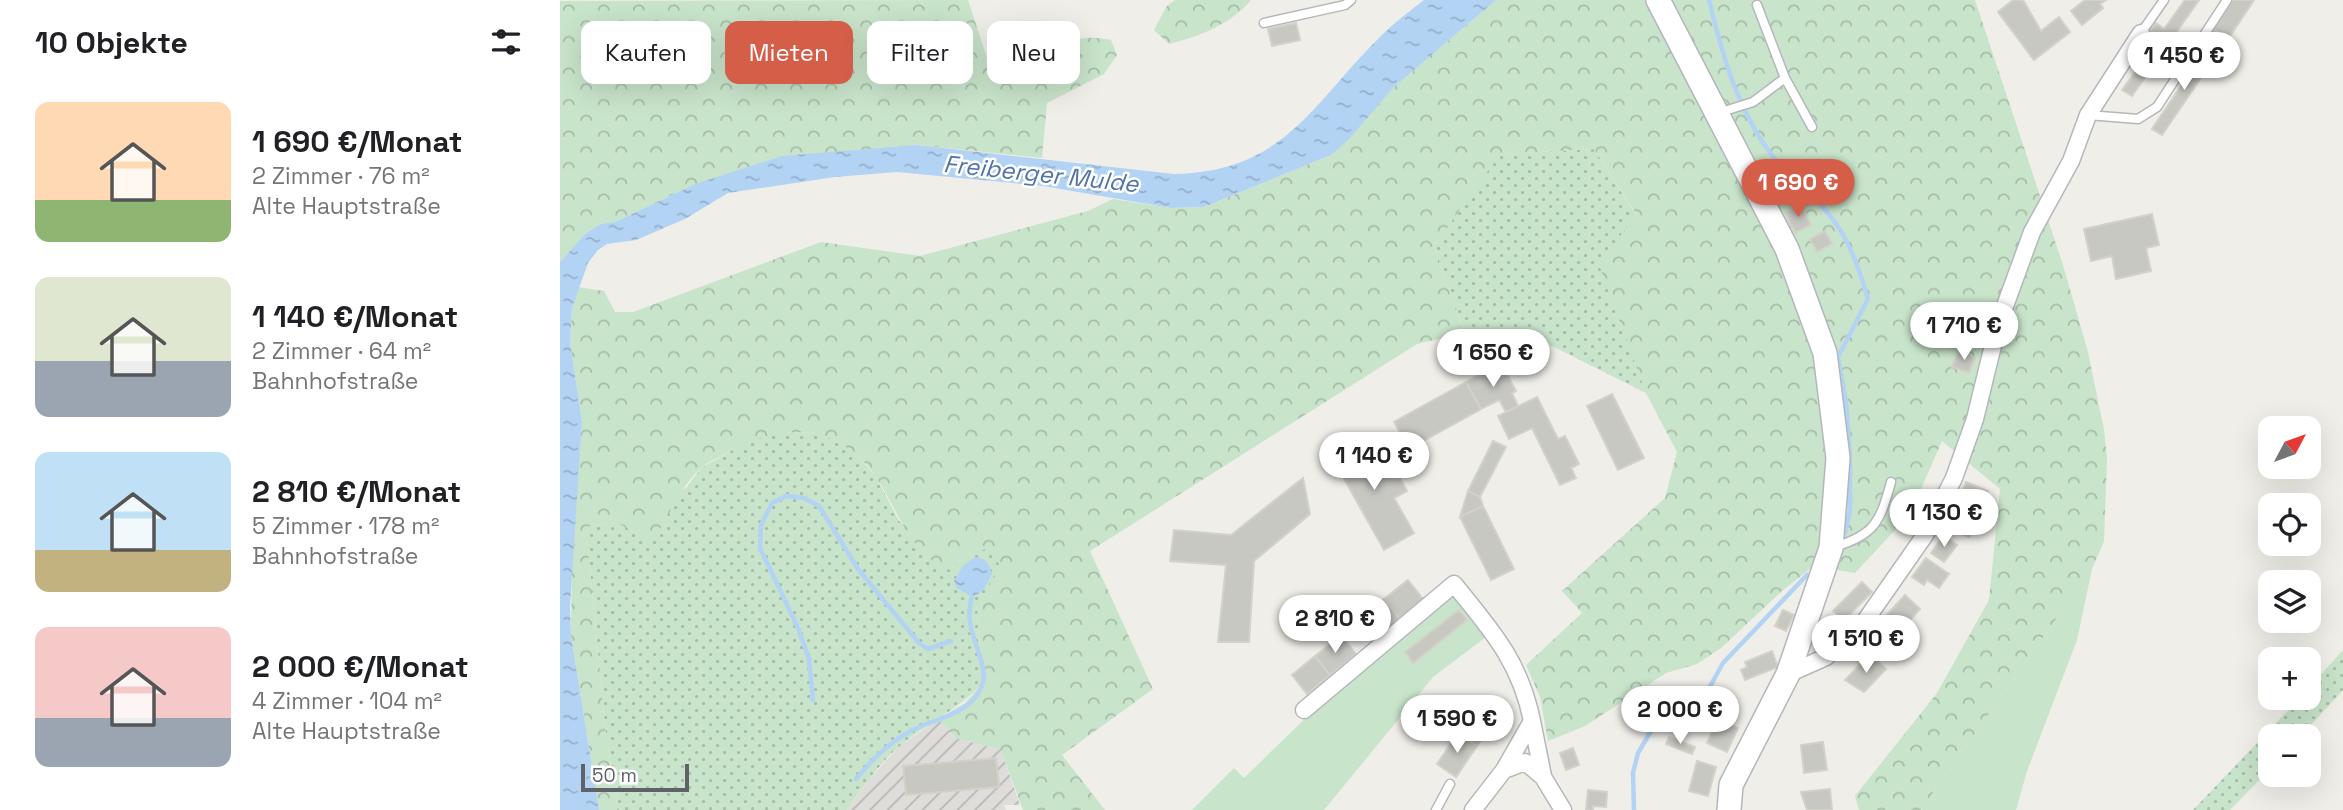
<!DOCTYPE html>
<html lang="de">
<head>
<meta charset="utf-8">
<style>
	body { margin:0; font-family:"Space Grotesk",sans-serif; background:#f2f2f2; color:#202124; height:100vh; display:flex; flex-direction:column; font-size:26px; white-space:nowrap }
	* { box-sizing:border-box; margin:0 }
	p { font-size:23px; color:#757577 }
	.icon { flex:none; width:38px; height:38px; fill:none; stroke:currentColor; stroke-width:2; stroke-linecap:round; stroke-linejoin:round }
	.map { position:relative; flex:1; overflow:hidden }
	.details { display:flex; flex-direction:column; background:#fff; width:560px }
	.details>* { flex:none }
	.guide { position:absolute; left:21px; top:21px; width:665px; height:63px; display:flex; gap:14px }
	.needle { width:46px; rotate:49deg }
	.tools { position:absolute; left:1698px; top:416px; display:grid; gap:14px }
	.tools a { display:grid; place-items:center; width:63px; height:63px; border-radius:14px; background:#fff; box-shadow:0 7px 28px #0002; font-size:35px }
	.scale { position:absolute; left:21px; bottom:18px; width:108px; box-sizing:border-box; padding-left:7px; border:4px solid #5f6266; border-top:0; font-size:19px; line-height:24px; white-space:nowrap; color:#5f6266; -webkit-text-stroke:5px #fff; paint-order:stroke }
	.price { position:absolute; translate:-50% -60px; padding:0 16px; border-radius:24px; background:#fff; color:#222; font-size:23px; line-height:46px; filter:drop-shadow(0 2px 4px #0008) }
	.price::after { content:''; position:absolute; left:50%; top:42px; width:21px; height:16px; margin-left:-10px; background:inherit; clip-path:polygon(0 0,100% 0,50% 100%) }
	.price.active { background:#d55e49; color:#fff }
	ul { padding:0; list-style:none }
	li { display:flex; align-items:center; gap:21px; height:175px; padding:0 35px }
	li span { display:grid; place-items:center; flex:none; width:196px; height:140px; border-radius:14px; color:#555 }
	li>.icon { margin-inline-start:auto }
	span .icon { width:84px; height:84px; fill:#fffc; stroke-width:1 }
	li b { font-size:30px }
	h2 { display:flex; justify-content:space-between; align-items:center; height:84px; padding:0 35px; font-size:30px }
	.pill { padding:0 24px; border-radius:14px; background:#fff; box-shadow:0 7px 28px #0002; font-size:24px; line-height:63px }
	.pill.active { background:#d55e49; color:#fff }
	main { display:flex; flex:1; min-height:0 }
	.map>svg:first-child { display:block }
	.industrial { fill:url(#industrial-furrows) }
	.grass { fill:url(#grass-dots) }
	.forest { fill:url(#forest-crowns) }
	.garden { fill:#c8e4ca }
	.water { fill:url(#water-ripples) }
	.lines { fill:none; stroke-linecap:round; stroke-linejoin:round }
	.stream { stroke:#b3d3f5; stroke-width:4.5 }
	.building { fill:#c8c8c3; stroke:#d4d1c7; stroke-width:2 }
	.lane-casing { stroke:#b5b7bb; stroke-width:11 }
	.street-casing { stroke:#b5b7bb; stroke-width:19 }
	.secondary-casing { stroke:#b4b6bb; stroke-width:26 }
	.lane { stroke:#fff; stroke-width:8 }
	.street { stroke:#fff; stroke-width:16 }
	.secondary { stroke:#fff; stroke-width:23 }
	.labels { text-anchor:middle; stroke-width:5; stroke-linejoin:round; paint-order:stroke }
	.water-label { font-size:24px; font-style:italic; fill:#5174a6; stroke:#fff }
</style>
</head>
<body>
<main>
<section class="details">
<h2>10 Objekte<svg class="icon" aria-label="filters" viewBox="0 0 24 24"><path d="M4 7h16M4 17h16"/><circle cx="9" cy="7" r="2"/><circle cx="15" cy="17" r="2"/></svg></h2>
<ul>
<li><span style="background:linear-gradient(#ffd9b3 70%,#8fb573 0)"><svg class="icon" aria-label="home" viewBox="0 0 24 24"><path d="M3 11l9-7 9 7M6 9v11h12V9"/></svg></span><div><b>1 690 €/Monat</b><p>2 Zimmer · 76 m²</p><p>Alte Hauptstraße</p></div></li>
<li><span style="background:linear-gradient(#dfe7d0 60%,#9aa5b1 0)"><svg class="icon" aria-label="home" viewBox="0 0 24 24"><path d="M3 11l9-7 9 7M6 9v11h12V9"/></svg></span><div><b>1 140 €/Monat</b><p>2 Zimmer · 64 m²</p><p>Bahnhofstraße</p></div></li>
<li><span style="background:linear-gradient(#bfe0f5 70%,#c2b280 0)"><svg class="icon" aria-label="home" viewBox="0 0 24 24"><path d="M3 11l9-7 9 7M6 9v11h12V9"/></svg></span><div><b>2 810 €/Monat</b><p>5 Zimmer · 178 m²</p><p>Bahnhofstraße</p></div></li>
<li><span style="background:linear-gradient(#f6c9c9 65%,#9aa5b1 0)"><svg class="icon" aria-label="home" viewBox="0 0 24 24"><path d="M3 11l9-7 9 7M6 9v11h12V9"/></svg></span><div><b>2 000 €/Monat</b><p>4 Zimmer · 104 m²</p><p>Alte Hauptstraße</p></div></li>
</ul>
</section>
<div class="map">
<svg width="1783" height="810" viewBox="0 0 1783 810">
	<defs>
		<pattern id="industrial-furrows" width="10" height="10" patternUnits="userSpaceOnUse" patternTransform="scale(1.75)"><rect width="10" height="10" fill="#dfddda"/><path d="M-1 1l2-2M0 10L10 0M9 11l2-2" fill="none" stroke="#b8b7b5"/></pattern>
		<pattern id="grass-dots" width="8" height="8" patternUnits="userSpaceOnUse" patternTransform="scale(1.75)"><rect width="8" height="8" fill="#c8e4ca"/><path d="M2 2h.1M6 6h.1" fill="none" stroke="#a6bca8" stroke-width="1.8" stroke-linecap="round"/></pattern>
		<pattern id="forest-crowns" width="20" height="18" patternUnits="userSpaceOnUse" patternTransform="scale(1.75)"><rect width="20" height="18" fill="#c8e4ca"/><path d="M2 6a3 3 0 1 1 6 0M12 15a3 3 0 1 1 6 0" fill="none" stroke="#a6bca8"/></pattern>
		<pattern id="water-ripples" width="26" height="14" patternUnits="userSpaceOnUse" patternTransform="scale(1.75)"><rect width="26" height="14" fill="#b3d3f5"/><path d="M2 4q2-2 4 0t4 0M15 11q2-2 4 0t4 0" fill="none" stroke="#95afca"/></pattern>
	</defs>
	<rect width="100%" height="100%" fill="#efeee8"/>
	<!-- industrial -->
	<path class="industrial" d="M 378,719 L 396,738 L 441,750 L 460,805 L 444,805 L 446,810 L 287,810 L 310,778 L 341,745 Z"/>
	<!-- grass -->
	<path class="grass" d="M 1034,149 L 1076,215 L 1040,265 L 1086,393 L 978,339 L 905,333 L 874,246 L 939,154 Z
		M 233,432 L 260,434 L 290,447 L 316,477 L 339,521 L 390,570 L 409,553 L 428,548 L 440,564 L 417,614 L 424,682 C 400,708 370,722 342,744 C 320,762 303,787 287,810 L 59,810 L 46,737 L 26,527 L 58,523 L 126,488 L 141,468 L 183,444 L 204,435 Z
		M 1783,650 L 1783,690 L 1740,737 L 1710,737 L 1710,769 L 1670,810 L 1633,810 L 1740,698 L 1748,698 L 1748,689 Z"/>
	<!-- forest -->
	<path class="forest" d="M 408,0 L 429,64 L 480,71 C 508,43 511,33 551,40 L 557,55 L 544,74 L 487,103 L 482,158 L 356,145 L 135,184 L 55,222 L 40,224 L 25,234 L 0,262 L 0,1 Z
		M 615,0 L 691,0 C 672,24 638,37 609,44 L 594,30 L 606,7 Z
		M 936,0 L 1415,0 L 1503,265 L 1528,352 L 1544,430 L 1547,458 L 1544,541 L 1532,569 L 1361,810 L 1299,810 L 1295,796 L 1377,693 L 1429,600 L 1440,489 L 1382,441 L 1350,514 L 1295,573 L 1254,566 L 1223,590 L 1161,648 L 1137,664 L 1106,673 L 1025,726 L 988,741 L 980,697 L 966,665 L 1022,613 L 1002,591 L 1105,498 L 1117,452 L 1086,393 L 1039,265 L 1076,214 L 1034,149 L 940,154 L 874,246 L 905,333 L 857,344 L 530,551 L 593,689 L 502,755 L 545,810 L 463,810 L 441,750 L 396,738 L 378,719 L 405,703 L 424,682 L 417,614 L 439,564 L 428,549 L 409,553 L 390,570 C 350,555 338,510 316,477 C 278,422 224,423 170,451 C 161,456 150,461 142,467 C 123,482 105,522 92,543 L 58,523 L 26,527 L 46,737 L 59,810 L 39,810 L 11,635 L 12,560 L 22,421 L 10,342 L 12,308 L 18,287 L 44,291 L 55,312 L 73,312 L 261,242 L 360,256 L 528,211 L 553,199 L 611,208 L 644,207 L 771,155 L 833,88 Z"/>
	<!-- garden -->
	<path class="garden" d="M 1532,569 L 1517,640 L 1467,771 L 1456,810 L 1361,810 Z
		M 895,591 L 930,634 L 873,677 L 764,810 L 632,810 L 674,768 L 684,778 L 756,708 Z"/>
	<!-- water -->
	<path class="water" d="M 864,0 L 936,0 L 833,88 L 789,139 L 771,155 L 644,207 L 611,208 L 483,186 L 337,172 L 275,177 L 168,193 L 125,219 L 76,240 L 47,244 L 38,250 L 28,263 L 12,308 L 10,342 L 22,421 L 10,607 L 11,635 L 39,810 L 0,810 L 0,262 L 25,234 L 40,224 L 55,222 L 135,184 L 222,156 L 356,145 L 614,174 C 726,172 753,102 822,35 C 835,22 850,11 864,0 Z
		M 415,557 C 426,558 429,563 432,574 L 423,591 L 412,597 L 397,588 L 394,581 L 403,566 Z"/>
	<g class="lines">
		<!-- stream -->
		<path class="stream" d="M 1149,0 C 1162,53 1177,109 1211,154 C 1227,175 1250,191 1267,212 C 1288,236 1299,268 1308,299 L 1278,357 L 1286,402 L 1290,455 L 1290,512 L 1285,533
			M 253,700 L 249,659 L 238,628 L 200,548 L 201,525 L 212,503 L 226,496 L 244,498 L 259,506 L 298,569 L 359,643 L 368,649 L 391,641
			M 296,779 C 312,760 327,744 349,732 C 373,718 415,715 423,682 C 428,659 401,628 412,597
			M 1074,810 L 1073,773 L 1078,753 L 1101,714 L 1109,709 L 1134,705 L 1142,701 L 1163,663 L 1247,575"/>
	</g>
	<!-- building -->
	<path class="building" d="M 1453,0 L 1463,0 L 1481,31 L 1499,17 L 1510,32 L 1474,60 L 1438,12 Z
		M 1525,0 L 1546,0 L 1540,4 L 1543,8 L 1522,25 L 1511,11 Z
		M 1625,0 L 1639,0 L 1572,96 L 1562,90 L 1581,64 L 1572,58 L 1596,23 L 1604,29 Z
		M 1673,0 L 1694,0 L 1668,39 L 1653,29 Z
		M 736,23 L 740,40 L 712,46 L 708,29 Z
		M 1653,29 L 1668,39 L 1656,56 L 1641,46 Z
		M 1646,49 L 1656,56 L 1602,135 L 1592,129 Z
		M 1241,204 L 1251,225 L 1235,233 L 1225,212 Z
		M 1592,214 L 1599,245 L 1586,248 L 1591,271 L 1556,279 L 1552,256 L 1531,261 L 1524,229 Z
		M 1265,231 L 1272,244 L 1257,252 L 1250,239 Z
		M 1398,351 L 1415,357 L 1409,373 L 1392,367 Z
		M 937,365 L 943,376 L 947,374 L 956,391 L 952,393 L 958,406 L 946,412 L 939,400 L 921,409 L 906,382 Z
		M 906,382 L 921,409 L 849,449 L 834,422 Z
		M 1052,394 L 1084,458 L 1058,470 L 1027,406 Z
		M 977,397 L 998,439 L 1005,436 L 1019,464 L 1011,468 L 1016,478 L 1000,485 L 972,428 L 949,439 L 938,416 Z
		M 798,436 L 819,473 L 833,465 L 847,491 L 834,498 L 854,533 L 824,550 L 769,452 Z
		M 933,441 L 946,447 L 920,497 L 908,491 Z
		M 743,478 L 750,514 L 694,561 L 689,642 L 658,642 L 666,565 L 610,561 L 614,530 L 671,535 Z
		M 1406,482 L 1428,491 L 1426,496 L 1433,499 L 1426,515 L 1420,512 L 1409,537 L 1387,528 Z
		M 908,491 L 920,497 L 923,506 L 900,517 Z
		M 923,506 L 954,569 L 931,580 L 900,517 Z
		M 1386,537 L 1397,545 L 1384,562 L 1371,553 L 1381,539 Z
		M 1366,558 L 1389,574 L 1379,588 L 1367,580 L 1364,585 L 1352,577 Z
		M 848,580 L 864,600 L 840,619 L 824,599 Z
		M 1302,582 L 1312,592 L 1285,619 L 1288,623 L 1277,634 L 1268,625 L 1278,615 L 1273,611 Z
		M 1345,595 L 1360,609 L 1339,632 L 1324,618 Z
		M 824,599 L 840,619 L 813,641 L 797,621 Z
		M 899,610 L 907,620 L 853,663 L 845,652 Z
		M 1223,610 L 1234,615 L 1226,631 L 1215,626 Z
		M 781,636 L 796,654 L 770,675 L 755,656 Z
		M 1212,651 L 1218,667 L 1185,680 L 1181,670 L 1187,667 L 1185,662 Z
		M 755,656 L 770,675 L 747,694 L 732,675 Z
		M 1305,659 L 1311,664 L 1315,659 L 1326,669 L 1304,692 L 1285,680 Z
		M 915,707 L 935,720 L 917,746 L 898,733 Z
		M 1145,707 L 1155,712 L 1149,724 L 1130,715 L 1133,709 L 1142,713 Z
		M 1158,719 L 1178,728 L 1167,752 L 1147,743 Z
		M 898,733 L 917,746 L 896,777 L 877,764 Z
		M 1109,737 L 1135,747 L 1132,754 L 1106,744 Z
		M 1263,742 L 1267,770 L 1244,773 L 1241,745 Z
		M 1013,748 L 1019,765 L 1006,770 L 1000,753 Z
		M 436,758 L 439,787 L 346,795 L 343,766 Z
		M 1137,761 L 1156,767 L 1148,796 L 1129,791 Z
		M 1270,789 L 1272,810 L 1247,810 L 1241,792 Z
		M 1028,790 L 1047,792 L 1046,807 L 1033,806 L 1033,810 L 1026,810 Z"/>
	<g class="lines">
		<defs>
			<path id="lane" d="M 1197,5 L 1225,78
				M 704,23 L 785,5 L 791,0
				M 1581,33 L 1604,0
				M 1158,113 L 1193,102 L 1225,78 L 1252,127
				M 1528,115 L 1578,119 L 1597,107 L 1667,0
				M 1274,547 C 1315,535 1320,522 1331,482
				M 876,810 L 890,784"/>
			<path id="street" d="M 1228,674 L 1266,657 L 1305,621 L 1365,535 L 1394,478 L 1415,419 L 1438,325 L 1472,232 L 1511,161 L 1528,115 L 1581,33
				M 744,710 L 894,584 C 931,630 960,661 972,721
				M 944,770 L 972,721 L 983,776
				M 913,810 L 944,770 L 965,762 L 983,777 L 1003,810"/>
			<path id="secondary" d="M 1098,0 L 1227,249 L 1265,353 L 1278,458 L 1271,548 L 1228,674 L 1171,785 L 1169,810"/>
		</defs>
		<!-- lane casing -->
		<use href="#lane" class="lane-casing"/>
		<!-- street casing -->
		<use href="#street" class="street-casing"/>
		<!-- secondary casing -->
		<use href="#secondary" class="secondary-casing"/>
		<!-- lane -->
		<use href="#lane" class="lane"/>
		<!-- street -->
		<use href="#street" class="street"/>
		<!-- secondary -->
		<use href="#secondary" class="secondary"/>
	</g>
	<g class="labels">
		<!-- water labels -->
		<g class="water-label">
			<text transform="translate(481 174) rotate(6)" y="8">Freiberger Mulde</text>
		</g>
	</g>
</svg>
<div class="tools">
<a><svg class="needle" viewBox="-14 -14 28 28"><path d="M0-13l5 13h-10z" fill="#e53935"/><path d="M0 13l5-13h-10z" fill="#757577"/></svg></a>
<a><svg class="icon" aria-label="locate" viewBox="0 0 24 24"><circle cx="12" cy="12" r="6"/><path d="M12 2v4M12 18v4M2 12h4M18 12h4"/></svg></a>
<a><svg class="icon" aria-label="layers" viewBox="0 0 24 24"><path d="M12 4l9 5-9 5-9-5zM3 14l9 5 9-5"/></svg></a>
<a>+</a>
<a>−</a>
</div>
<div class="scale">50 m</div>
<b class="price" style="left:1624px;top:92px">1 450 €</b>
<b class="price active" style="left:1238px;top:219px">1 690 €</b>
<b class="price" style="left:1404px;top:362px">1 710 €</b>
<b class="price" style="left:933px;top:389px">1 650 €</b>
<b class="price" style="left:814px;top:492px">1 140 €</b>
<b class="price" style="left:1384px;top:549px">1 130 €</b>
<b class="price" style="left:775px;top:655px">2 810 €</b>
<b class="price" style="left:1306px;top:675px">1 510 €</b>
<b class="price" style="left:1120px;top:746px">2 000 €</b>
<b class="price" style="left:897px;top:755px">1 590 €</b>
<div class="guide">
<a class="pill">Kaufen</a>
<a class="pill active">Mieten</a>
<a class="pill">Filter</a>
<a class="pill">Neu</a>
</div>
</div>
</main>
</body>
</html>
